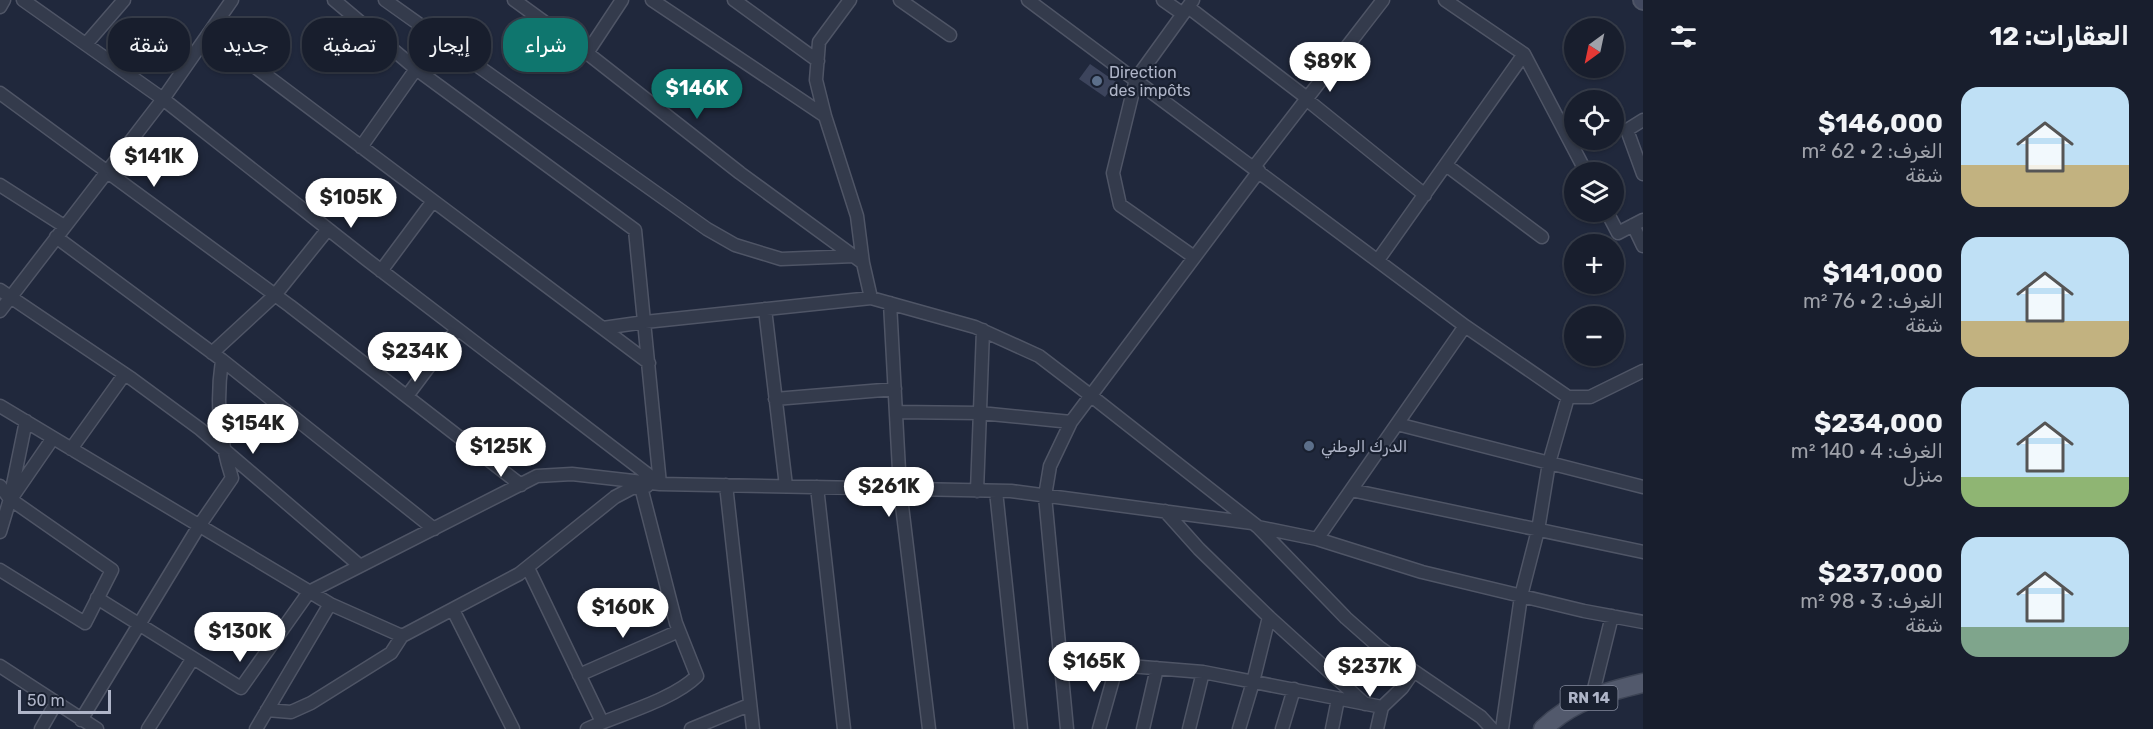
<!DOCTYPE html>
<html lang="ar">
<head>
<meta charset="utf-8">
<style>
	body { margin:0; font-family:Rubik,"Noto Sans Arabic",sans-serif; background:#252b39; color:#f1f3f6; direction:rtl; height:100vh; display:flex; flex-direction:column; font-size:22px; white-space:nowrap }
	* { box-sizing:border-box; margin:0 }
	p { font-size:20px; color:#9fa2aa }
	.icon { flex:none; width:33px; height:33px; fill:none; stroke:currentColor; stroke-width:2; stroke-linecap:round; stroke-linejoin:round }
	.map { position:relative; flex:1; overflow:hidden; direction:ltr }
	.drawer { display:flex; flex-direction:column; background:#181e2d; width:510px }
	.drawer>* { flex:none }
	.guide { position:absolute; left:18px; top:18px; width:570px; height:54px; direction:rtl; display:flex; gap:12px }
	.needle { width:39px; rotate:213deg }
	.tools { position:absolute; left:1564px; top:18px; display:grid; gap:12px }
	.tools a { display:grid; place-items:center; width:60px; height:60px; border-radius:50%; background:#181e2d; box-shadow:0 2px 4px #0004,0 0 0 2px #363c49; font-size:30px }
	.scale { position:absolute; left:18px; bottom:15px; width:93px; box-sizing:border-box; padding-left:6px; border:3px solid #afb5c8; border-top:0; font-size:16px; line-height:21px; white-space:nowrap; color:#afb5c8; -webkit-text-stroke:4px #192030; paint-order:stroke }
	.price { position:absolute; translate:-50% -51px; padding:0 14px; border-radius:21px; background:#fff; color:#222; font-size:20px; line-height:39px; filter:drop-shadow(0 2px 3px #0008) }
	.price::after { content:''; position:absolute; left:50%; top:36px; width:18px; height:14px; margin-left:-9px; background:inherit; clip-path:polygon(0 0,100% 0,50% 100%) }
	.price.selected { background:#0f766e; color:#fff }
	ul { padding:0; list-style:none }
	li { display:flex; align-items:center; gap:18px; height:150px; padding:0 24px }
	li span { display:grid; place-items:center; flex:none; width:168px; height:120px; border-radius:18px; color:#555 }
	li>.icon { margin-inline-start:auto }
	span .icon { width:72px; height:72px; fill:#fffc; stroke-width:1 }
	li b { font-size:26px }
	h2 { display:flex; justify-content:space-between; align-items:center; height:72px; padding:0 24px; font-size:26px }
	.chip { padding:0 21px; border-radius:24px; background:#181e2d; box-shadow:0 2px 4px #0004,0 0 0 2px #363c49; font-size:21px; line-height:54px }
	.chip.selected { background:#0f766e; color:#fff }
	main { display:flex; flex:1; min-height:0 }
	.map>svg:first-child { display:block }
	.building { fill:#3c445c }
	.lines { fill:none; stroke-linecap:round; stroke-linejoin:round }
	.street-casing { stroke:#4f5566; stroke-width:15 }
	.secondary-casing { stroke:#4f5566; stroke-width:20 }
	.primary-casing { stroke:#3d4455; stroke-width:21 }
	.street { stroke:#343b4c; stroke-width:12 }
	.secondary { stroke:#42495f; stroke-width:16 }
	.primary { stroke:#52596c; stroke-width:18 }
	.service-dot { fill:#5c6f8a; stroke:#192030; stroke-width:2 }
	.labels { text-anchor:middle; stroke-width:4.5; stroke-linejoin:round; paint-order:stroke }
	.shield { fill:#192030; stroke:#82889a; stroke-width:1.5 }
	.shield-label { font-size:15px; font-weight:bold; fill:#afb5c8 }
	.poi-label { font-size:16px; fill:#afb5c8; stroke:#192030; text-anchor:start }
</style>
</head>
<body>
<main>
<section class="drawer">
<h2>العقارات: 12<svg class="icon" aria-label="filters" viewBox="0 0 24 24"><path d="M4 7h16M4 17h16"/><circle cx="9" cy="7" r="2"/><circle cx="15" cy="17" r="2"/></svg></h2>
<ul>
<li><span style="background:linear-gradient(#bfe0f5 65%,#c2b280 0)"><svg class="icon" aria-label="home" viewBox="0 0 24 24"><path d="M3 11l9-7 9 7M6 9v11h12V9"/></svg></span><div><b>$146,000</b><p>الغرف: 2 · 62 m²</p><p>شقة</p></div></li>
<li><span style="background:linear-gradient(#bfe0f5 70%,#c2b280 0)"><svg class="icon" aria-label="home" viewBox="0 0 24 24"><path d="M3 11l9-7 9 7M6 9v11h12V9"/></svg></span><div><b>$141,000</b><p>الغرف: 2 · 76 m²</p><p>شقة</p></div></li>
<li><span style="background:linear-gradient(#bfe0f5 75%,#8fb573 0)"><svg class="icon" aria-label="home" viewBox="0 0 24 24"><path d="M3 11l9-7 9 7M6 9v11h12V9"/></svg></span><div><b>$234,000</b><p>الغرف: 4 · 140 m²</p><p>منزل</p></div></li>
<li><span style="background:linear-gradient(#bfe0f5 75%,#7fa58c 0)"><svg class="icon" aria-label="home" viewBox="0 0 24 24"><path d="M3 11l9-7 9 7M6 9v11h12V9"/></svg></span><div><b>$237,000</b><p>الغرف: 3 · 98 m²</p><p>شقة</p></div></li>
</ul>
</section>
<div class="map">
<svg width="1643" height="729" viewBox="0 0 1643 729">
	<rect width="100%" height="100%" fill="#20283c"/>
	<!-- building -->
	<path class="building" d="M 1090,64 L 1116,82 L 1105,97 L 1079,79 Z"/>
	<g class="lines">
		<defs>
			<path id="street" d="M 23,0 L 163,99 L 366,259 L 659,483
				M 334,0 L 416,69 L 635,230 L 660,484
				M 385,0 L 707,229 L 735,245 L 781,259 L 854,256
				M 514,0 L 587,53 L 740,173 L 863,263
				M 652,0 L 825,116
				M 734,0 L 818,61
				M 850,0 L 819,42 L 816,80 L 825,116 L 857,216 L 863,263 L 871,298
				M 900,0 L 950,35
				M 1028,0 L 1465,326 L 1568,397 L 1590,397 L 1643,371
				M 1163,0 L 1183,14
				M 1193,0 L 1136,79 L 1113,173 L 1120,205 L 1194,257
				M 1445,0 L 1524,54 L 1586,172
				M 0,7 L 4,0
				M 1188,7 L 1307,98
				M 210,33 L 649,363
				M 86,44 L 124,0
				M 587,53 L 622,0
				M 0,93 L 290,306 L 521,485
				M 1306,99 L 1425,195
				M 1643,120 L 1627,130 L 1643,174
				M 361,147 L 416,69
				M 1446,165 L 1542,237
				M 1254,167 L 1383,0
				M 0,185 L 64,226
				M 1607,212 L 1618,233 L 1643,220
				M 1633,225 L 1643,246
				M 56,237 L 222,360 L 434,529
				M 1378,260 L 1524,54
				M 381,271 L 433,201
				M 0,290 L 132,379 L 200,429 L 359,565
				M 890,303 L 900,489 L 929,729
				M 765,309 L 786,486
				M 0,311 L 163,99 L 232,0
				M 603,328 L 645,322 L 871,298 L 975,327 L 1039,356 L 1090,395 L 1258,527 L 1346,618 L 1380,648 L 1481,717 L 1492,729
				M 212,353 L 275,295 L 328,229
				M 407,396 L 457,329
				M 775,399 L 895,389
				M 0,406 L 330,604 L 402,636 L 519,574 L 615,497 L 632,488 L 647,486
				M 896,412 L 980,413 L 1071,422
				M 1397,424 L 1643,487
				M 71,449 L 124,375
				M 726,485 L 753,729
				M 0,486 L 10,499 L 112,570 L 85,623 L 0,570
				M 817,487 L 844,729
				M 1351,490 L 1643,552
				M 977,491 L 983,330
				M 996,491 L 1021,729
				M 13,496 L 53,438
				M 1165,511 L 1199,549 L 1269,617
				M 1258,527 L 1317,539 L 1422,572 L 1584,611 L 1643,622
				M 0,532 L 10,499 L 26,421
				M 1317,539 L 1465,326
				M 528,568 L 602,722
				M 97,598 L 241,688 L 309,592 L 537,476 L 572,474 L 660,484 L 1011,491 L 1252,523
				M 453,610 L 513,729
				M 1061,656 L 1117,665 L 1203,672 L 1382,707
				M 0,666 L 97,729
				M 579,675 L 679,631
				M 1592,697 L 1612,616
				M 267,710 L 291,712 L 311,703 L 391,653 L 402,636
				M 81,720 L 199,526 L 232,478 C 219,438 216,402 222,360
				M 41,729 L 56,703
				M 148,729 L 193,658
				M 256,729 L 330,604
				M 587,729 C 620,714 673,700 697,676 L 676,623 L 641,487
				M 691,729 L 749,705
				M 1067,729 L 1045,496 L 1050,466 L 1071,422 L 1259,171
				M 1099,729 L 1117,665
				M 1143,729 L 1157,668
				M 1189,729 L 1203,672
				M 1239,729 L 1253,682 L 1269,617 L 1365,704
				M 1282,729 L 1294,689
				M 1332,729 L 1338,699
				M 1377,729 L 1382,707 L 1402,688 L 1413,672
				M 1502,729 L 1521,596 L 1538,530 L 1549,463 L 1568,397"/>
			<path id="secondary" d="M 1642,0 L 1643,1"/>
			<path id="primary" d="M 1543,729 C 1572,701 1605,692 1643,683"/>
		</defs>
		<!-- street casing -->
		<use href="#street" class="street-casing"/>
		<!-- secondary casing -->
		<use href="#secondary" class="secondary-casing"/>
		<!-- primary casing -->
		<use href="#primary" class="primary-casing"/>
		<!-- street -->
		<use href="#street" class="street"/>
		<!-- secondary -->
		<use href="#secondary" class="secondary"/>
		<!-- primary -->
		<use href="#primary" class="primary"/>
	</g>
	<!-- markers -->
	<g class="service-dot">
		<circle cx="1097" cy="81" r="6"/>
		<circle cx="1309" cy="446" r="6"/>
	</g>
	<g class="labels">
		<!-- shield labels -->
		<rect class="shield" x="1560.5" y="686" width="57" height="24" rx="4.5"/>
		<g class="shield-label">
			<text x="1589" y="703">RN 14</text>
		</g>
		<!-- poi labels -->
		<g class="poi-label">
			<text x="1109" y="78">Direction<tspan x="1109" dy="18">des impôts</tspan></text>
			<text x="1321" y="452">الدرك الوطني</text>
		</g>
	</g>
</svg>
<div class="tools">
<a><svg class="needle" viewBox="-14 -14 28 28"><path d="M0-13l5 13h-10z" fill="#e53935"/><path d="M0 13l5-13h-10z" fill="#9fa2aa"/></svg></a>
<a><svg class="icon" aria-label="locate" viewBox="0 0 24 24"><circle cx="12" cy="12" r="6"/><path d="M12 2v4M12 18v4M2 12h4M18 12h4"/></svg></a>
<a><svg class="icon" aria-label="layers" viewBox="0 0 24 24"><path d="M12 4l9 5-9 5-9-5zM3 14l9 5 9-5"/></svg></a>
<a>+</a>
<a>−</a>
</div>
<div class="scale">50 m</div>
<b class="price" style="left:1330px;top:93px">$89K</b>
<b class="price selected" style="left:697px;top:120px">$146K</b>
<b class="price" style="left:154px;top:188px">$141K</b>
<b class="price" style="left:351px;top:229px">$105K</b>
<b class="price" style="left:415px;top:383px">$234K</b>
<b class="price" style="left:253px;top:455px">$154K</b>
<b class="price" style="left:501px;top:478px">$125K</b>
<b class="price" style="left:889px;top:518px">$261K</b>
<b class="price" style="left:623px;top:639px">$160K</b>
<b class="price" style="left:240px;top:663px">$130K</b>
<b class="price" style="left:1094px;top:693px">$165K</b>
<b class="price" style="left:1370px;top:698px">$237K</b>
<div class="guide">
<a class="chip selected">شراء</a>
<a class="chip">إيجار</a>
<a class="chip">تصفية</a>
<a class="chip">جديد</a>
<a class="chip">شقة</a>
</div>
</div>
</main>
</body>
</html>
